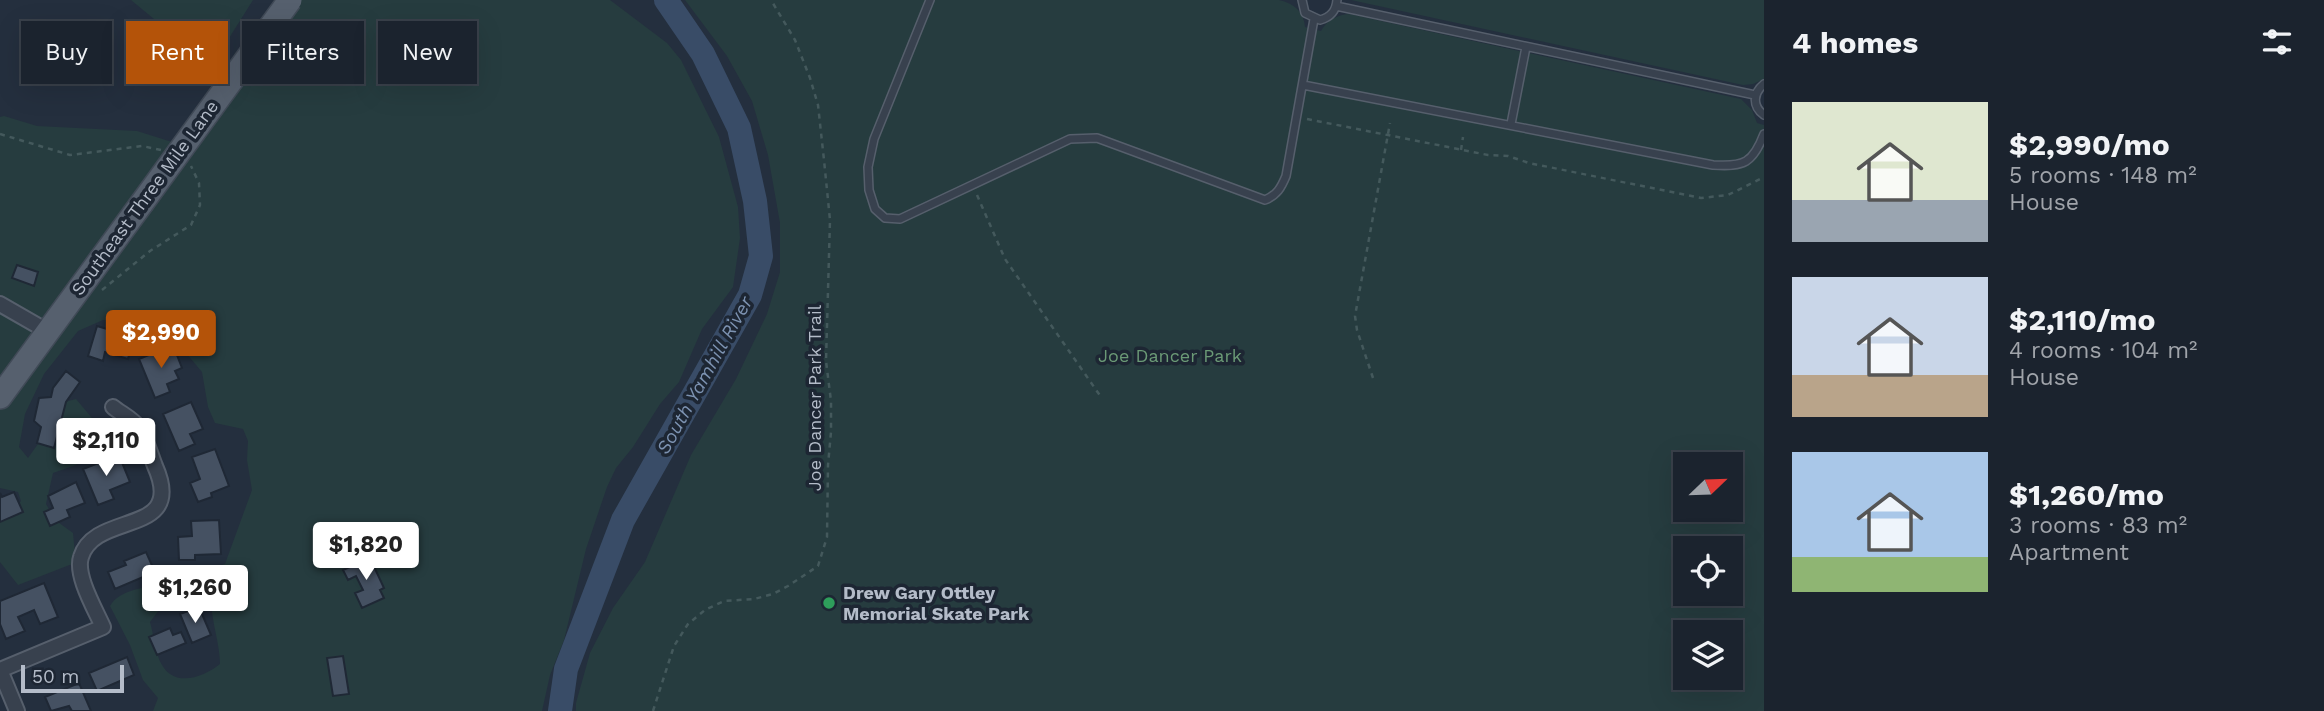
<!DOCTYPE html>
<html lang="en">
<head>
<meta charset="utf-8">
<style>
	body { margin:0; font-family:"Work Sans",sans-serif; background:#282f3a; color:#f1f3f6; height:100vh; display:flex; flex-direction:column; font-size:26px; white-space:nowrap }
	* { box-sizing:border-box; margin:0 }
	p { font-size:23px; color:#a0a4aa }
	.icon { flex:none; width:38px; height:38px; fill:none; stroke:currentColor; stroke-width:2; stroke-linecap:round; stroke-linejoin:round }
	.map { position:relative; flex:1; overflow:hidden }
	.drawer { display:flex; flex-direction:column; background:#1b232e; width:560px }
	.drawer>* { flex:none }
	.top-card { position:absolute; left:21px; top:21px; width:665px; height:63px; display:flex; gap:14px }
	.needle { width:46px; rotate:67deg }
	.fabs { position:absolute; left:1673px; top:452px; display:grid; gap:14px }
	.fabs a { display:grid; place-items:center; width:70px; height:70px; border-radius:0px; background:#1b232e; box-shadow:0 7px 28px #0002,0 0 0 2px #39404a; font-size:35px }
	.scale { position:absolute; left:21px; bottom:18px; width:103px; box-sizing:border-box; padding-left:7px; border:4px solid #b4bcc9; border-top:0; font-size:19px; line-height:24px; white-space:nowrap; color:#b4bcc9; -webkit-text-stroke:5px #1d2633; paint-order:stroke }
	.price { position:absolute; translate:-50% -60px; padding:0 16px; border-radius:7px; background:#fff; color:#222; font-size:23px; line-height:46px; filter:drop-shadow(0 2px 4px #0008) }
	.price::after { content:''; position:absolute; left:50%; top:42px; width:21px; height:16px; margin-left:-10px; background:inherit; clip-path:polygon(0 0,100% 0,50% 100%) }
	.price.selected { background:#b45309; color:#fff }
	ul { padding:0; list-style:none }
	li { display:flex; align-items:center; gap:21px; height:175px; padding:0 28px }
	li span { display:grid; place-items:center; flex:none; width:196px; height:140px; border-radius:0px; color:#555 }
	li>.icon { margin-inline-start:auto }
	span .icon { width:84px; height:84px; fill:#fffc; stroke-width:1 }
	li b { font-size:30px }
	h2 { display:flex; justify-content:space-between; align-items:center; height:84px; padding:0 28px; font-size:30px }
	.tag { padding:0 24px; border-radius:0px; background:#1b232e; box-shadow:0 7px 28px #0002,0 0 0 2px #39404a; font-size:24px; line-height:63px }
	.tag.selected { background:#b45309; color:#fff }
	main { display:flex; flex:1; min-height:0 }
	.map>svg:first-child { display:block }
	.green { fill:#263c3f; fill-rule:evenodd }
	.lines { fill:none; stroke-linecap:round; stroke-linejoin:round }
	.river { stroke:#394c67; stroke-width:24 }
	.building { fill:#455162; stroke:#1f2835; stroke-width:2 }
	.lane-casing { stroke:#565f6c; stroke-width:10 }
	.street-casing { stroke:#565f6c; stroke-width:18 }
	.primary-casing { stroke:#414a57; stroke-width:26 }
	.path { stroke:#44595c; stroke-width:2.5; stroke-dasharray:5 5; stroke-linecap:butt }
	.lane { stroke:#38414e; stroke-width:7 }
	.street { stroke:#38414e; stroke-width:14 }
	.primary { stroke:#56606e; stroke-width:23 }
	.primary-bridge-casing { stroke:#414a57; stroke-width:26; stroke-linecap:butt }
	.primary-bridge { stroke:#56606e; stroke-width:23 }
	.leisure-dot { fill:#2e9e5b; stroke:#1d2633; stroke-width:2.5 }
	.labels { text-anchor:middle; stroke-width:7; stroke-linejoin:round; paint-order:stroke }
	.street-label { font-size:18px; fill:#b4bcc9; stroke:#1d2633 }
	.park-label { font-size:18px; fill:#6b9a76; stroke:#1d2633 }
	.poi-label { font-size:18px; font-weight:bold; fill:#b4bcc9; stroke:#1d2633; text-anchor:start }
	.water-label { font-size:19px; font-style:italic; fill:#7c92b1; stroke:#1d2633 }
</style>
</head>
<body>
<main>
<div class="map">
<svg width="1764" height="711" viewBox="0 0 1764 711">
	<rect width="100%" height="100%" fill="#242f3e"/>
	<!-- green -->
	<path class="green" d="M 131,0 L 253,0 L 221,51 L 183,43 Z
		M 299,0 L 610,0 L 667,43 L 681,60 L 719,137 L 738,207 L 740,238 L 733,287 L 702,329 L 679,382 L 660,404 L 633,447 L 616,468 L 607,487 L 586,549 L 564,640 L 550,675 L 542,711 L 153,711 L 158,698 L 143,680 L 130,645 L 110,606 C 119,590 145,587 163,585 L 171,594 L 150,622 C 154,635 155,654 162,665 C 175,688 204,677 220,664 C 220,639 207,612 213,589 L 206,580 L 208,569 L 225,564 L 252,490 L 247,460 L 248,441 L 243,429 L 215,423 L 208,407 L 202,372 L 186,353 L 156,334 L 121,321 L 103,320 L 78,331 L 44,374 L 25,414 L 19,447 L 28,458 L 45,434 L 61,403 L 76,399 L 92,418 L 92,448 L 76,465 L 53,473 L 46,504 L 55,520 L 73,533 L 75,555 L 72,564 L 18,585 L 0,562 L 0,517 L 12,513 L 21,501 L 18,492 L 0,488 L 0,117 L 4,116 L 37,126 L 137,131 L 172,142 Z
		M 685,0 L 1279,0 C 1294,3 1304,12 1305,27 L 1321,31 C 1327,20 1337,15 1349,14 L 1741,99 L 1752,110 L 1757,123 L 1764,125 L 1764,711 L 576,711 L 576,703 L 590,653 L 613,608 L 645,562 L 691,455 L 736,379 L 767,314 L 780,272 L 780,223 L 768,155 L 752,101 L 727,56 ZM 1685,464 L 1731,464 L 1731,509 L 1685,509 ZM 1685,548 L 1731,548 L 1731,593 L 1685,593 ZM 1685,632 L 1731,632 L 1731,677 L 1685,677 Z
		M 1351,0 L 1764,0 L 1764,79 L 1753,84 L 1743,85 Z"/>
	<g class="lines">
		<!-- river -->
		<path class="river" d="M 560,711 L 566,669 L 623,520 L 750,295 L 761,256 L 755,201 L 739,128 L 703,54 L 666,0"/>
	</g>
	<!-- building -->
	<path class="building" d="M 17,265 L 38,272 L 34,286 L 12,278 Z
		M 97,326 L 134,337 L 128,359 L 105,352 L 103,361 L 88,356 Z
		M 173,345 L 182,368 L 175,371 L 179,379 L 167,384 L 170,392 L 155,398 L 139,359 Z
		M 66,371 L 80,382 L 66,402 L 54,448 L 37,443 L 41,427 L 34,421 L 39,398 L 51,397 L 53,388 Z
		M 191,402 L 203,429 L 190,434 L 195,444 L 179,451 L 163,414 Z
		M 215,449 L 229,486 L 211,493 L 212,497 L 198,502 L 190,483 L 200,479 L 192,457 Z
		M 119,455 L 130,482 L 110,490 L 114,499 L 98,505 L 83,469 Z
		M 76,482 L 85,503 L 67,510 L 70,517 L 50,526 L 44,512 L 53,508 L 48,496 Z
		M 14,492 L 23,512 L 0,522 L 0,493 L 2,497 Z
		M 219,520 L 221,554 L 195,555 L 195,560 L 179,560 L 178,537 L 192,536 L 191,521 Z
		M 146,552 L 155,572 L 115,589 L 108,572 L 126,565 L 124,561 Z
		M 370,558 L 384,588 L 380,590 L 384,598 L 362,608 L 355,593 L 363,590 L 356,576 L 348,580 L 343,570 Z
		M 44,583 L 58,617 L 40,624 L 34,610 L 18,617 L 25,631 L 6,639 L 0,624 L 0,601 Z
		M 199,607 L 211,635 L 192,643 L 180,614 Z
		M 170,628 L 173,635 L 181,632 L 186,643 L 157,655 L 149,637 Z
		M 343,656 L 349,694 L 333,696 L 327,658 Z
		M 127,657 L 134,675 L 97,691 L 89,673 Z
		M 79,683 L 91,711 L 72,711 L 69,706 L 51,711 L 45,697 Z"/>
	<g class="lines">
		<defs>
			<path id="lane" d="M 930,0 L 874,139 L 868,167 L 869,190 L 875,209 L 885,218 L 900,219 L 1070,139 L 1097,138 L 1265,200 C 1277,195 1281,188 1286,176 L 1314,19
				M 1302,0 L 1305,13 L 1320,20 C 1331,17 1336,11 1337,0
				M 1336,6 L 1755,95
				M 1764,84 C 1753,93 1752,106 1764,115
				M 1303,85 L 1713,165 C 1744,167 1753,163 1764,134
				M 1511,124 L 1526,47"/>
			<path id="street" d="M 0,304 L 47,331
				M 0,670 L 103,627 C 95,609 75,575 81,557 C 95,510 187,538 155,466 C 150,453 146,438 138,427 C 133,419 120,413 113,407
				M 0,670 L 17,711"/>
			<path id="primary" d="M 0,397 L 142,203"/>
		</defs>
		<!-- lane casing -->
		<use href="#lane" class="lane-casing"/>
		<!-- street casing -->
		<use href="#street" class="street-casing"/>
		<!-- primary casing -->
		<use href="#primary" class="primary-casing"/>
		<!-- path -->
		<path class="path" d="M 1307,119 L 1488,155 L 1508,156 L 1529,163 L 1701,198 L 1728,195 L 1764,177
			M 0,134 L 70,155 L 142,146 L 161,150
			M 1461,150 L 1463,137
			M 977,195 L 1005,259 L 1101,397
			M 102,290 L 150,251 L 191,225 L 200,205 L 199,183 L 191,166
			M 1373,378 L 1357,330 L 1355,316 L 1390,123
			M 653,711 L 674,646 L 688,624 L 705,610 L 724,601 L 754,599 L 773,594 L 788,586 L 818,566 L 827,537 L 828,465 L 831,432 L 831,401 L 826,361 L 830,220 L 824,160 L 818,105 L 810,78 L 795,40 L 771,0"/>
		<!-- lane -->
		<use href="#lane" class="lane"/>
		<!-- street -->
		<use href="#street" class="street"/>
		<!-- primary -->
		<use href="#primary" class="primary"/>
		<defs>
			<path id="primary-bridge" d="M 142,203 L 290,0"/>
		</defs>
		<!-- primary-bridge casing -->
		<use href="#primary-bridge" class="primary-bridge-casing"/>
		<!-- primary-bridge -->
		<use href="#primary-bridge" class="primary-bridge"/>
	</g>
	<!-- markers -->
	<circle class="leisure-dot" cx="829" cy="603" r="7"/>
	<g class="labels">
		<!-- street labels -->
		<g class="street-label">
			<text transform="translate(145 198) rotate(-54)" y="6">Southeast Three Mile Lane</text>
			<text transform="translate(815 398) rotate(-90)" y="6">Joe Dancer Park Trail</text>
		</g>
		<!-- park labels -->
		<g class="park-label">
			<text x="1170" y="362">Joe Dancer Park</text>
		</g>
		<!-- poi labels -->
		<g class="poi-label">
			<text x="843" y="599">Drew Gary Ottley<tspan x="843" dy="21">Memorial Skate Park</tspan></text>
		</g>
		<!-- water labels -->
		<g class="water-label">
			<text transform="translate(704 375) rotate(-61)" y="7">South Yamhill River</text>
		</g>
	</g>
</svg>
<div class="fabs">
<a><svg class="needle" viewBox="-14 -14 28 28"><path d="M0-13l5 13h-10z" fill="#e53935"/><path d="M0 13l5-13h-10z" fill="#a0a4aa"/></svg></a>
<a><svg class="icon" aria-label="locate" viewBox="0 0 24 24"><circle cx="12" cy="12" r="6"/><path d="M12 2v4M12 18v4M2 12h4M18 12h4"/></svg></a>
<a><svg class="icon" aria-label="layers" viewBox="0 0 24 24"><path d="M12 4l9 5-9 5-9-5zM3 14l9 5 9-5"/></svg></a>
</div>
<div class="scale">50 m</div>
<b class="price selected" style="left:161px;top:370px">$2,990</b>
<b class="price" style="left:106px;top:478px">$2,110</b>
<b class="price" style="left:366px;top:582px">$1,820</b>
<b class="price" style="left:195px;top:625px">$1,260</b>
<div class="top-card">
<a class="tag">Buy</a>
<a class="tag selected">Rent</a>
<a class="tag">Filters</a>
<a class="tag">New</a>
</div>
</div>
<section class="drawer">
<h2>4 homes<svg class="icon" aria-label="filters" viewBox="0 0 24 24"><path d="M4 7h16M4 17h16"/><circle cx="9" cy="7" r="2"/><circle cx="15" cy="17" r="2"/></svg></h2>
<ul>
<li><span style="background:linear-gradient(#dfe7d0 70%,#9aa5b1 0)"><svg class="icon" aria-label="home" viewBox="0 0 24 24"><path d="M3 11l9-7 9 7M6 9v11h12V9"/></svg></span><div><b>$2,990/mo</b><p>5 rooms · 148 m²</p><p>House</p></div></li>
<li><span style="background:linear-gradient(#c9d6e8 70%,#b9a48a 0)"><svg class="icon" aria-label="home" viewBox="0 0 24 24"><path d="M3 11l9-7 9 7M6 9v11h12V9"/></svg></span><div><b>$2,110/mo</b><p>4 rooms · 104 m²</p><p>House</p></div></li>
<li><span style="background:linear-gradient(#a9c7e8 75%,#8fb573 0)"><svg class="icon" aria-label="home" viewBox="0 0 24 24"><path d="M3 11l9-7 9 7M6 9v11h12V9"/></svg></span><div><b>$1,260/mo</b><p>3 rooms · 83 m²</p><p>Apartment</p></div></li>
</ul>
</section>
</main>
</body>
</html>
